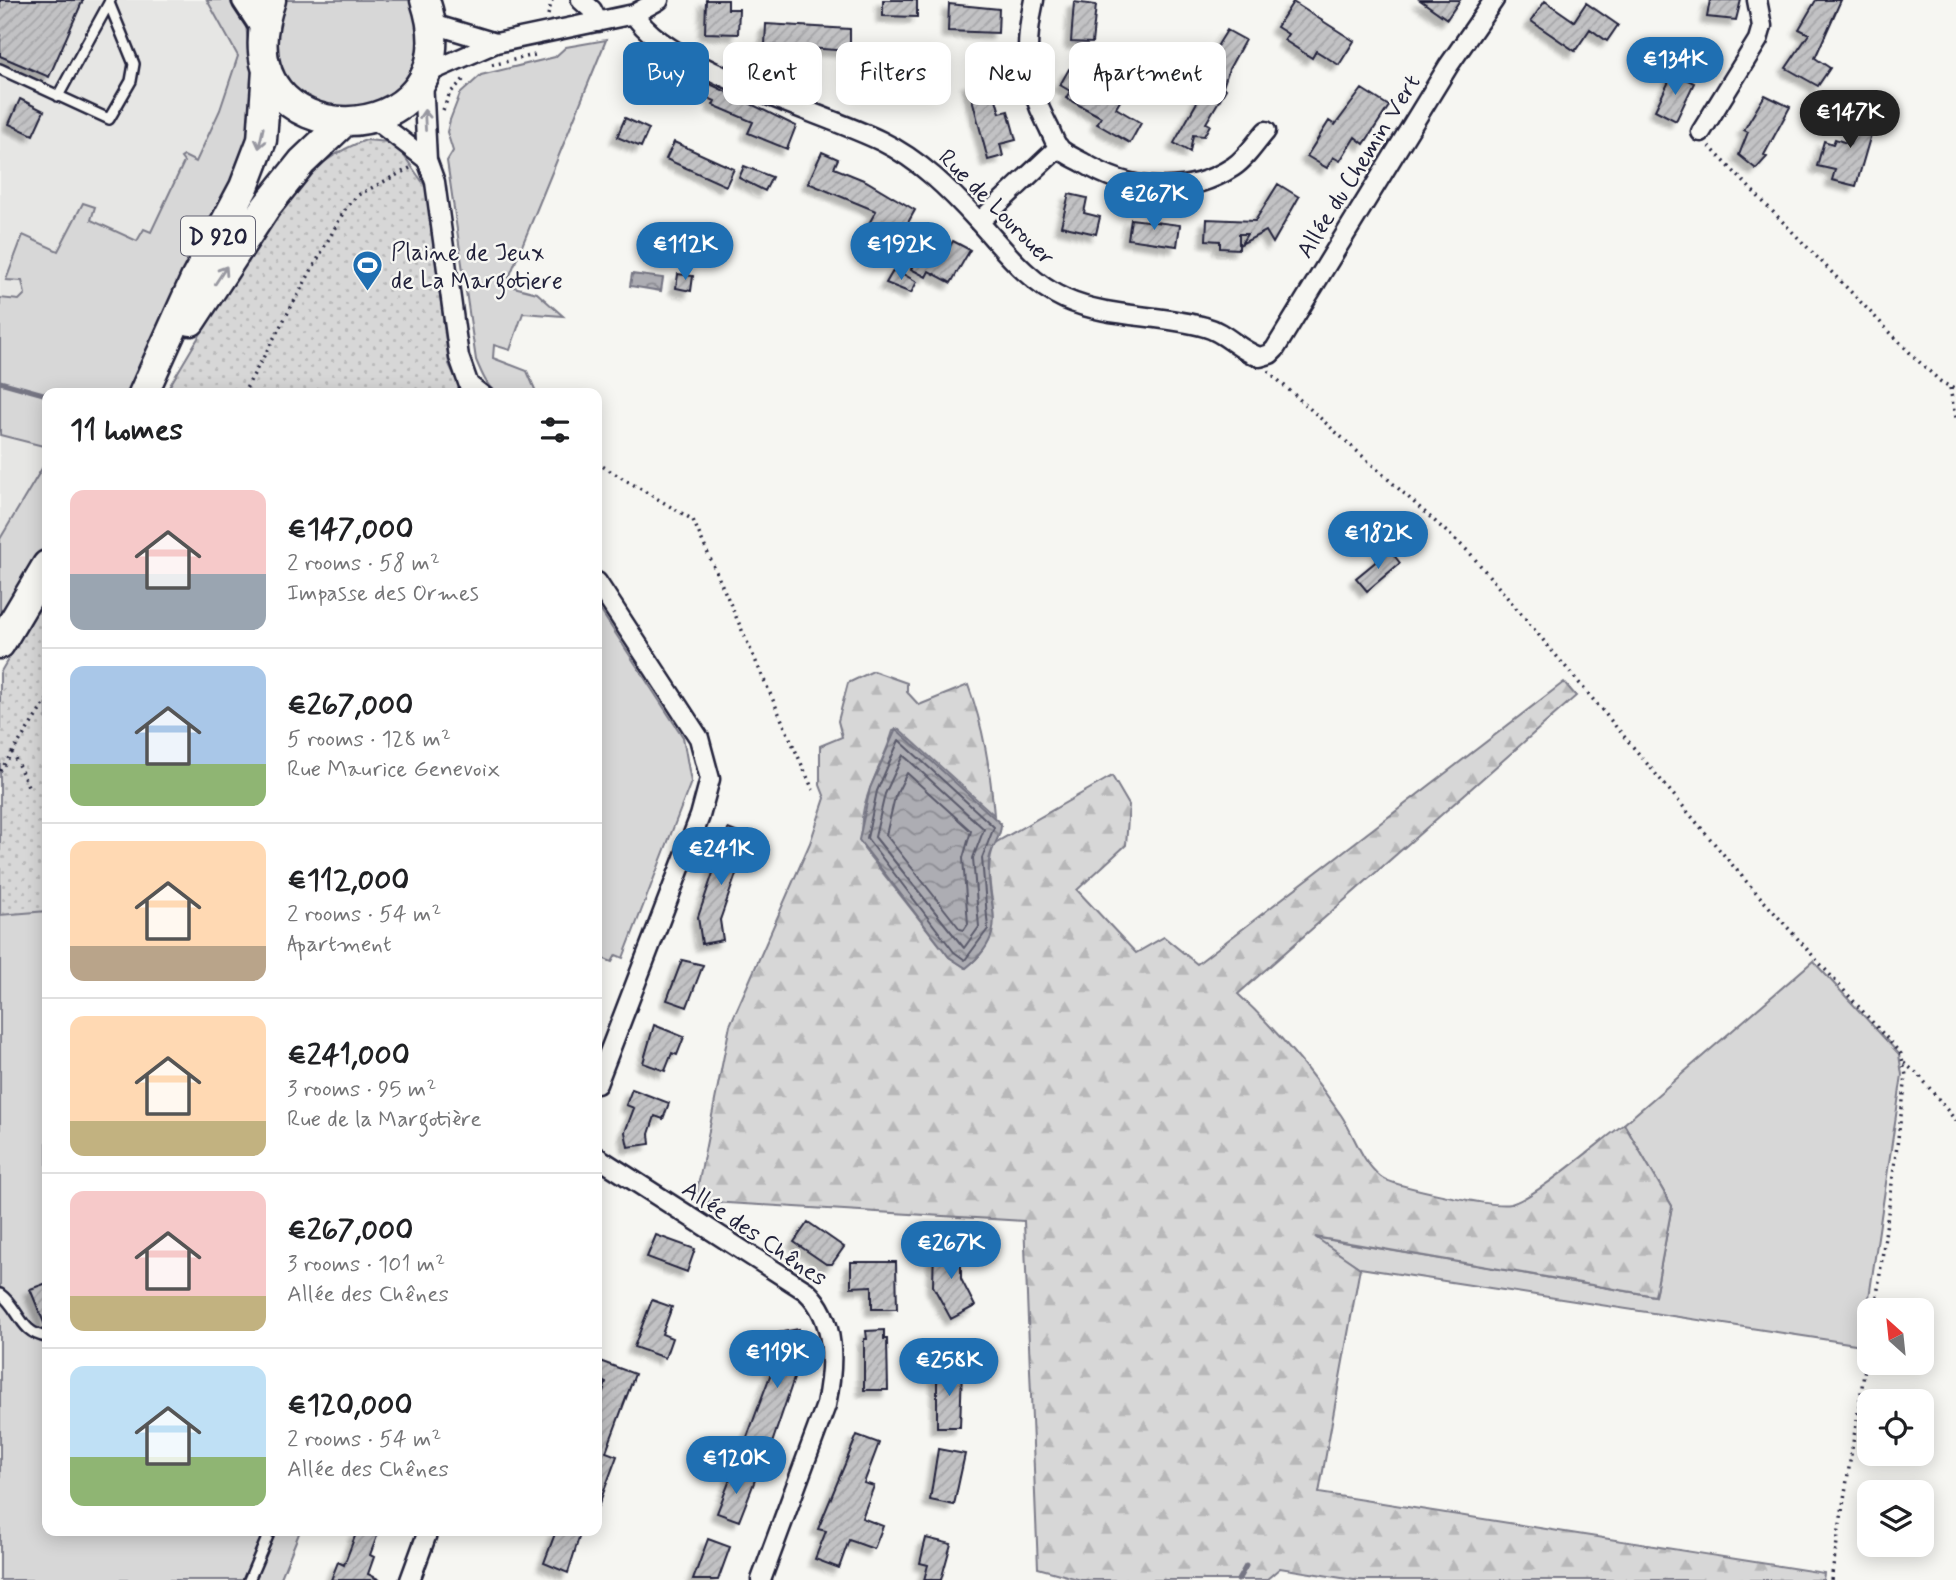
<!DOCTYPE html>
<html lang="en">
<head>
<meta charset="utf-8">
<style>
	body { margin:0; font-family:Mynerve,sans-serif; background:#f6f6f6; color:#202124; height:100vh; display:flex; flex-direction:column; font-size:26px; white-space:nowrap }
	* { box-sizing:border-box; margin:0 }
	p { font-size:23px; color:#757577 }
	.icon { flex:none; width:38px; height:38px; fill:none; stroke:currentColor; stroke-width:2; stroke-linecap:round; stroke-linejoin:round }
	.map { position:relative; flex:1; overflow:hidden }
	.details { position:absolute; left:42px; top:388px; width:560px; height:1148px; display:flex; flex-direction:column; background:#fff; border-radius:14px; box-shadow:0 4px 18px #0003 }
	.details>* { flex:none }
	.hud { position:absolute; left:623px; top:42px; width:665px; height:63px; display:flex; gap:14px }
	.needle { width:46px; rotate:333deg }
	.controls { position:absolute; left:1857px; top:1298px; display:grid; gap:14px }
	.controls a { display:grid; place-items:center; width:77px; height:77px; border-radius:14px; background:#fff; box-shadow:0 4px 18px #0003; font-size:35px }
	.price { position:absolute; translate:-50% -60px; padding:0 16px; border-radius:24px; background:#1f6fb2; color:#fff; font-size:23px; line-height:46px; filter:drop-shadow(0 2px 4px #0008) }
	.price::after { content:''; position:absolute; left:50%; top:42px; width:21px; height:16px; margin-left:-10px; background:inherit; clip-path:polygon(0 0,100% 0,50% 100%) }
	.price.on { background:#222; color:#fff }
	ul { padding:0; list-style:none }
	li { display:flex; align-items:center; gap:21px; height:175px; padding:0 28px }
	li+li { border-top:2px solid #e0e0e0 }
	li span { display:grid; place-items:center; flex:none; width:196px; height:140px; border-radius:14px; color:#555 }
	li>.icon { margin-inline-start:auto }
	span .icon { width:84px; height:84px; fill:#fffc; stroke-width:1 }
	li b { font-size:30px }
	h2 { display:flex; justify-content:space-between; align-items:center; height:84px; padding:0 28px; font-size:30px }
	.tag { padding:0 24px; border-radius:14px; background:#fff; box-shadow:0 4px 18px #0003; font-size:24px; line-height:63px }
	.tag.on { background:#1f6fb2; color:#fff }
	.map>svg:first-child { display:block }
	.built { fill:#e6e6e4 }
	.green { fill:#d7d7d7; stroke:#7c7c89; stroke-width:2 }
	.forest { fill:url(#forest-firs); stroke:#7c7c89; stroke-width:2 }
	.park { fill:url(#park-dots); stroke:#7c7c89; stroke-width:2 }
	.water { fill:url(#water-waves); stroke:#757583; stroke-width:2 }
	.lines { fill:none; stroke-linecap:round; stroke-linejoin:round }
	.shore { stroke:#5a5a6b; stroke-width:2 }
	.stream { stroke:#757583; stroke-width:5 }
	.building { fill:url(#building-hatch); stroke:#22223b; stroke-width:2; filter:url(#shadow) }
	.lane-casing { stroke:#22223b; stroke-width:14 }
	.street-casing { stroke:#22223b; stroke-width:23 }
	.secondary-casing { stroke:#22223b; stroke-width:30 }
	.primary-casing { stroke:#22223b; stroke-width:33 }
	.path { stroke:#22223b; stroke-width:3.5; stroke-dasharray:2 5; stroke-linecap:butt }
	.lane { stroke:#f6f6f2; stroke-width:9 }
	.street { stroke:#f6f6f2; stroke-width:18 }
	.secondary { stroke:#f6f6f2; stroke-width:24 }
	.primary { stroke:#f6f6f2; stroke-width:28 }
	.oneway { stroke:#9797a0 }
	.labels { text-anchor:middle; stroke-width:5; stroke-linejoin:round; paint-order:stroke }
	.shield { fill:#f6f6f2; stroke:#626272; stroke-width:2 }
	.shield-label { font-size:23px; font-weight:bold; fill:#22223b }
	.street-label { font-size:24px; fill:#22223b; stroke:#f6f6f2 }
	.poi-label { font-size:24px; fill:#22223b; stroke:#f6f6f2; text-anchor:start }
</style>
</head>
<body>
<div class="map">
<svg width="1956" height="1580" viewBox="0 0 1956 1580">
	<defs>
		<pattern id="forest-firs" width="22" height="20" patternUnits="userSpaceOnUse" patternTransform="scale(1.75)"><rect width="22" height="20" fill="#d7d7d7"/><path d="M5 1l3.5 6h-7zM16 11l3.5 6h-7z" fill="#b8b8b9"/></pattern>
		<pattern id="park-dots" width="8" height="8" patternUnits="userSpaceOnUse" patternTransform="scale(1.75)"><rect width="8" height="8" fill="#d7d7d7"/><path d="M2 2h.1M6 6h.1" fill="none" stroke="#b8b8b9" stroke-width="1.8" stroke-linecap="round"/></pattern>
		<pattern id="water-waves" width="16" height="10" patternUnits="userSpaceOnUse" patternTransform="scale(1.75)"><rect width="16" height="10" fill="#adadb3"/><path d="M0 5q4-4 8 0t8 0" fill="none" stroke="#8c8c93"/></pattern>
		<pattern id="building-hatch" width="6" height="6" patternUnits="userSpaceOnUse" patternTransform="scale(1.75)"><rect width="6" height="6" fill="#c2c2c4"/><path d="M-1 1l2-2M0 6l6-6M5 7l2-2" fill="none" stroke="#a6a6a9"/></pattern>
		<filter id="shadow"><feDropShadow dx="-6" dy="6" stdDeviation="2" flood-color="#0004"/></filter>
	</defs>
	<rect width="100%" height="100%" fill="#f6f6f2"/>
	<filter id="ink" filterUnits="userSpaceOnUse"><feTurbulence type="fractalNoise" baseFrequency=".0143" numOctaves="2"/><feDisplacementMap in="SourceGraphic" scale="14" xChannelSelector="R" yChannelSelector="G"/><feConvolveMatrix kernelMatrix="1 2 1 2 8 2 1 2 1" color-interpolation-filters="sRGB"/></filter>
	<g filter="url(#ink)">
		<!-- built -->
		<path class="built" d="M 0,0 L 283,0 L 244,67 L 218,171 L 47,394 L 47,488 L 0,564 Z"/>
		<!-- green -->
		<path class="green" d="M 207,0 L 235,0 L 245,16 L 258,131 L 128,394 L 47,394 L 47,447 L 0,435 L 0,298 L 19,300 L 25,294 L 22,281 L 6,280 L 23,235 L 58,251 L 83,203 L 95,207 L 91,220 L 137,241 L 144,229 L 151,232 L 184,162 L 181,158 L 184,156 L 196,162 L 220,110 L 238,56 Z
			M 271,0 L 425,0 L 433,50 L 374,119 L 297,108 L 262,26 Z
			M 606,40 L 506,285 L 537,293 L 563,316 L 523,313 L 510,350 L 494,345 L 493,358 L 527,371 L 537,394 C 495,394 493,401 476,360 L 447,161 L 453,151 L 447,132 L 450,120 L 460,94 L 481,75 L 555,57 L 566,47 Z
			M 47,460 L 47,546 L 0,623 L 0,539 Z
			M 597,605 L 683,737 L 691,782 L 623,958 L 616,955 L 612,962 L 597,956 Z
			M 47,724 L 47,1531 L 300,1531 L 280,1580 L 0,1580 L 0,802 Z
			M 1813,961 L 1899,1054 L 1902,1075 L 1862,1345 L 1360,1268 L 1313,1237 L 1655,1296 L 1672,1206 L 1624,1124 Z"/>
		<!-- forest -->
		<path class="forest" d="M 873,671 L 907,683 L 907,692 L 919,705 L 968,685 C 984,728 990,769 994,815 L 899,729 L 893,731 C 882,769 852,808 864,849 L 949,957 L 966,968 C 1020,926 974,890 995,843 L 1112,776 L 1129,805 L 1126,845 L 1077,890 L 1136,953 L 1164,937 L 1197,964 L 1564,682 L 1576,696 L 1238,994 C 1278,1031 1310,1070 1341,1115 C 1355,1136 1361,1161 1381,1177 C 1392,1186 1495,1208 1511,1204 C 1536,1197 1599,1142 1624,1124 L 1672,1206 L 1655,1296 L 1315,1237 L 1360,1268 L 1319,1493 L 1824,1573 L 1823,1580 L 1354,1580 L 1280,1568 L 1266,1580 L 1081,1580 L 1038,1568 L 1024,1221 L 695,1201 L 730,1025 L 810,843 L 825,798 L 820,785 L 820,746 L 842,737 L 838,721 L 848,683 Z"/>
		<!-- park -->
		<path class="park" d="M 366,140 L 389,142 L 402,153 L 426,187 L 449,364 L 463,394 L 165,394 C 186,358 207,323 228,288 C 263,228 297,164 366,140 Z
			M 47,593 L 47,911 L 0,915 L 0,673 Z"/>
		<!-- water -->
		<path class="water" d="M 632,274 L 663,278 L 661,291 L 630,286 Z
			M 896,729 L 1001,824 C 1002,837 990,848 989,861 C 985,908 1013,930 966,968 L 949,957 L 859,840 L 870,788 Z"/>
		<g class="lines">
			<!-- shore -->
			<path class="shore" d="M 899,740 L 994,827 L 982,858 L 988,929 L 965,960 L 954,952 L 867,838 L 877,791 Z
				M 903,755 L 984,829 L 973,858 L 979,927 L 964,948 L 875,837 L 885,794 Z
				M 907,773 L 971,831 L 963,858 L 968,924 L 964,930 L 960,929 L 886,835 L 895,797 Z"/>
			<!-- stream -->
			<path class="stream" d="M 0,382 L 47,395
				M 1238,1580 L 1246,1566"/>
		</g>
		<!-- building -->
		<path class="building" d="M 0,0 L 83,0 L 49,77 L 0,56 Z
			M 706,0 L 728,0 L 728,9 L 739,9 L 738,34 L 705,33 Z
			M 883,0 L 917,0 L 917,17 L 883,16 Z
			M 1420,0 L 1460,0 L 1447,19 Z
			M 1710,0 L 1741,0 L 1736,20 L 1707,17 Z
			M 1816,0 L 1841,0 L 1815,58 L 1830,68 L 1818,86 L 1786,68 L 1809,34 L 1799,29 Z
			M 1545,1 L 1574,21 L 1586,3 L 1618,25 L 1607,41 L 1590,29 L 1575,51 L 1531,21 Z
			M 1074,2 L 1096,5 L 1092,43 L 1071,42 Z
			M 1293,2 L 1354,41 L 1339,65 L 1316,51 L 1312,58 L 1284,40 L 1288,34 L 1277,27 Z
			M 949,4 L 999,9 L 998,33 L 948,31 Z
			M 766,24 L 850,29 L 850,51 L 765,45 Z
			M 1227,30 L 1245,40 L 1229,69 L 1223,87 L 1226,89 L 1206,123 L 1210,125 L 1204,136 L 1193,135 L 1190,152 L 1174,143 L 1201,95 L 1196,92 L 1214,60 L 1210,58 Z
			M 654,51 L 698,78 L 796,126 L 787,149 L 748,133 L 753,122 L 713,105 L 715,101 L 682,86 L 678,97 L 656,84 L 659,78 L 643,69 Z
			M 1069,69 L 1122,98 L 1116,108 L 1141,123 L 1130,143 L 1097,124 L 1101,117 L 1066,98 L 1070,91 L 1060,85 Z
			M 1673,73 L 1694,83 L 1676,121 L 1655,110 Z
			M 990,78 L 1000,113 L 1008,111 L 1016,140 L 1000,144 L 1003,156 L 988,160 L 968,83 Z
			M 1362,89 L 1389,106 L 1364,144 L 1355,137 L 1340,161 L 1333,157 L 1327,168 L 1307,156 L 1329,121 L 1335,125 Z
			M 1765,95 L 1790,107 L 1764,155 L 1767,157 L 1756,169 L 1739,155 L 1748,132 L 1744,130 Z
			M 1873,97 L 1881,100 L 1856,186 L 1832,180 L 1835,170 L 1817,166 L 1824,141 L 1833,144 L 1835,139 L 1850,144 L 1856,122 L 1861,124 Z
			M 20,99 L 44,111 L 33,135 L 9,124 Z
			M 625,118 L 649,129 L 641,147 L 617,137 Z
			M 674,142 L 734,169 L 726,186 L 666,159 Z
			M 822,152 L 838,159 L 834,168 L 866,181 L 915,210 L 905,228 L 894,221 L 884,238 L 867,227 L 876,211 L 808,183 Z
			M 744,166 L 772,177 L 765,191 L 739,178 Z
			M 1278,184 L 1299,197 L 1273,243 L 1266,231 L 1241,244 L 1247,234 L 1239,234 L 1239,249 L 1220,248 L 1220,241 L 1206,240 L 1207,219 L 1255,221 Z
			M 1069,194 L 1087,198 L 1084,213 L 1100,217 L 1096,234 L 1061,226 Z
			M 1131,219 L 1180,225 L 1177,246 L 1128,239 Z
			M 953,241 L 970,250 L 951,283 L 929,271 L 926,277 L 911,269 L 925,244 L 944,256 Z
			M 894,269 L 917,282 L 911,293 L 886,283 Z
			M 678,274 L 693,276 L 691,291 L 676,288 Z
			M 1390,550 L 1400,563 L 1367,591 L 1356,578 Z
			M 728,829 L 749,837 L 720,920 L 723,940 L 702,944 L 698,917 Z
			M 682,960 L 703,965 L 687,1007 L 667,1000 Z
			M 654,1025 L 684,1037 L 677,1055 L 672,1053 L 665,1071 L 643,1063 Z
			M 632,1089 L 669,1103 L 663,1119 L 655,1116 L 649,1134 L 650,1144 L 628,1147 L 625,1132 L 634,1108 L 626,1105 Z
			M 808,1222 L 844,1247 L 832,1264 L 826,1264 L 794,1242 Z
			M 656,1235 L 695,1249 L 687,1272 L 647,1257 Z
			M 934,1246 L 961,1247 L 961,1279 L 975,1306 L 951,1319 L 933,1286 Z
			M 851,1262 L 896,1262 L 897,1309 L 872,1309 L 872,1286 L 851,1287 Z
			M 47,1283 L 47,1330 L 30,1289 Z
			M 652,1300 L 672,1307 L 662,1334 L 672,1338 L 665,1358 L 634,1347 Z
			M 799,1329 L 803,1352 L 770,1449 L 746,1440 L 780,1349 L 777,1333 Z
			M 884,1330 L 884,1339 L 887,1339 L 888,1390 L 864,1390 L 864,1339 L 867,1339 L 866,1331 Z
			M 597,1360 L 635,1374 L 606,1452 L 617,1456 L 598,1507 L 597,1408 L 606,1383 L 597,1379 Z
			M 962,1370 L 960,1427 L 937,1427 L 937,1371 Z
			M 857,1435 L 879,1443 L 864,1483 L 874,1486 L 862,1518 L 883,1526 L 874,1549 L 849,1540 L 839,1568 L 815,1559 L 826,1531 L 818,1529 Z
			M 938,1449 L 965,1454 L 954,1505 L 930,1500 Z
			M 733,1472 L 755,1480 L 739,1521 L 717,1513 Z
			M 357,1531 L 379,1531 L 370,1555 L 374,1557 L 368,1574 L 380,1580 L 331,1580 L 338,1562 L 344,1565 Z
			M 556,1531 L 581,1531 L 568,1573 L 544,1563 Z
			M 926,1538 L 951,1544 L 941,1580 L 924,1580 L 928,1565 L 920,1563 Z
			M 708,1539 L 730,1547 L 718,1580 L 693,1580 Z"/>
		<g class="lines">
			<defs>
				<path id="lane" d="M 0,69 L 109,119 L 131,81 L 134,64 L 109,3 L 110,0
					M 58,96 L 109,3
					M 470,380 L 488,394
					M 0,1294 C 20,1308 19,1333 47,1337
					M 249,1580 L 270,1531"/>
				<path id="street" d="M 581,0 L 592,10 L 598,22
					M 1034,0 C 1024,46 1025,82 1047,124 C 1051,131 1054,142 1059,148 C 1065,154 1075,158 1082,162 C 1129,191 1185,198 1233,167 C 1246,159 1256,142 1266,131
					M 634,14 C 665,68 822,112 881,141 C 920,160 950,190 979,222 C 1005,251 1028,282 1065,299 C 1107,318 1160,314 1205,327 C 1226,332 1239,351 1260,357 L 1270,354 L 1275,349 L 1449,65 L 1494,0
					M 433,24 L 496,43
					M 425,74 L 496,43 L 634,14 L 659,0
					M 423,79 L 427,160 L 435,182 L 459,357 L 472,394
					M 374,119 L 427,160
					M 1701,132 L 1758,40 L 1762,26 L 1757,0
					M 979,222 L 1059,147
					M 597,582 L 699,738 L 710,779 L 700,816 L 597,1084
					M 597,1157 L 806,1291 C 837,1320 834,1365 826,1405 L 761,1580
					M 410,1580 L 428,1531"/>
				<path id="secondary" d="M 245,0 L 262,26"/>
				<path id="primary" d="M 271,0 C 213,162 479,161 425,0
					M 191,321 L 266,207 L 302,162 L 343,123
					M 143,394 L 195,279 L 244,187 L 262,140 L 267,70
					M 0,644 L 47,565"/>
			</defs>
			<!-- lane casing -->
			<use href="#lane" class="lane-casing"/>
			<!-- street casing -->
			<use href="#street" class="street-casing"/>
			<!-- secondary casing -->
			<use href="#secondary" class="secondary-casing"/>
			<!-- primary casing -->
			<use href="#primary" class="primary-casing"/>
			<!-- path -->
			<path class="path" d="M 548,15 L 552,0
				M 492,65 L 539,54
				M 443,110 L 450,93 L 466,77
				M 1709,146 L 1915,358 L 1941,382 L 1956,390
				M 1268,371 L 1469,552 L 1745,880 L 1901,1054 L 1906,1075 L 1904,1093 L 1875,1311
				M 1950,388 L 1956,422
				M 243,394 L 347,206 L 358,195 L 410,168
				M 597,463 L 693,520 L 813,790
				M 12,752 L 30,790
				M 0,771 L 47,700
				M 1904,1063 L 1919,1075 L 1956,1121
				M 1831,1580 L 1869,1343"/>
			<!-- lane -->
			<use href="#lane" class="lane"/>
			<!-- street -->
			<use href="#street" class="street"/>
			<!-- secondary -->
			<use href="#secondary" class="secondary"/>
			<!-- primary -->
			<use href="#primary" class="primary"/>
		</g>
		<!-- one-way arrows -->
		<defs><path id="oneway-shaft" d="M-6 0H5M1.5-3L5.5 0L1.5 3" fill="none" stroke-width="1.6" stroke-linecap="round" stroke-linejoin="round" transform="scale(1.75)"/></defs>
		<g class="oneway">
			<use href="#oneway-shaft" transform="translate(425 120) rotate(-93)"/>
			<use href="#oneway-shaft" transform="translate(261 138) rotate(102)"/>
			<use href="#oneway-shaft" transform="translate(221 275) rotate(-57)"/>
		</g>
	</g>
	<!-- icons -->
	<defs>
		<symbol id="stadium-pin" viewBox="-11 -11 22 30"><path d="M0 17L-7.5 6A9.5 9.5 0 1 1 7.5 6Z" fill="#1f6fb2" stroke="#f6f6f2"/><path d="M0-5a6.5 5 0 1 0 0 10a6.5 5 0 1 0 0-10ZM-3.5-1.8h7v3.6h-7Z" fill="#fff"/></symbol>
	</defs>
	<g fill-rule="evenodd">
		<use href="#stadium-pin" x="350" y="248" width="35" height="47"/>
	</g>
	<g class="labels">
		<!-- shield labels -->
		<rect class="shield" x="181" y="216.5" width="74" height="39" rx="5"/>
		<g class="shield-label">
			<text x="218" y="244">D 920</text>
		</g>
		<!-- street labels -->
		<g class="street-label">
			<text transform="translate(1358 166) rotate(-58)" y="8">Allée du Chemin Vert</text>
			<text transform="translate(997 207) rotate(45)" y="8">Rue de Lourouer</text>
			<text transform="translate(755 1233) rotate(34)" y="8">Allée des Chênes</text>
		</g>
		<!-- poi labels -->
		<g class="poi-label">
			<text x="391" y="260">Plaine de Jeux<tspan x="391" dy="28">de La Margotiere</tspan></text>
		</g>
	</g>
</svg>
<div class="controls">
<a><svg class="needle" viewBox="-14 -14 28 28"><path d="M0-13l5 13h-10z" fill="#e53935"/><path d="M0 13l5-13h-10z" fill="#757577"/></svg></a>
<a><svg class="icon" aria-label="locate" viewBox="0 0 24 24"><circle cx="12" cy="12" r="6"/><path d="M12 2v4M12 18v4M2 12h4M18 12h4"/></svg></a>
<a><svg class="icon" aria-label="layers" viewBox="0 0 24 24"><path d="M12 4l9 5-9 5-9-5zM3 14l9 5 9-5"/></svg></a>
</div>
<b class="price" style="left:1675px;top:97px">€134K</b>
<b class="price on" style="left:1850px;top:150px">€147K</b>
<b class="price" style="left:1154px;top:232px">€267K</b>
<b class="price" style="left:685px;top:282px">€112K</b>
<b class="price" style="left:901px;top:282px">€192K</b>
<b class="price" style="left:1378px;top:571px">€182K</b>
<b class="price" style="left:721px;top:887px">€241K</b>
<b class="price" style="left:951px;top:1281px">€267K</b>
<b class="price" style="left:777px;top:1390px">€119K</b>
<b class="price" style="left:949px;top:1398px">€258K</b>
<b class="price" style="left:736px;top:1496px">€120K</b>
<div class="hud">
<a class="tag on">Buy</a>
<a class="tag">Rent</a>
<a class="tag">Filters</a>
<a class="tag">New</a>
<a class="tag">Apartment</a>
</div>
<section class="details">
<h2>11 homes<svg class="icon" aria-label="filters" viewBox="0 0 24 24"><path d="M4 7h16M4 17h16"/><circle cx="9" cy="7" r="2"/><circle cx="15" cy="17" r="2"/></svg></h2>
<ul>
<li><span style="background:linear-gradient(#f6c9c9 60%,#9aa5b1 0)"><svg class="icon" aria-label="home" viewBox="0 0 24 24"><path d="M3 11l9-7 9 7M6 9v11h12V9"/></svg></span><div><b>€147,000</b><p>2 rooms · 58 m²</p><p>Impasse des Ormes</p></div></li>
<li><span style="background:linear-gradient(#a9c7e8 70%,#8fb573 0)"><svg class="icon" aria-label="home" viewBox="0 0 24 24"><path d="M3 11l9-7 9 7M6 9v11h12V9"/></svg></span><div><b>€267,000</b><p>5 rooms · 128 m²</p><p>Rue Maurice Genevoix</p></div></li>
<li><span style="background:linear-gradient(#ffd9b3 75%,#b9a48a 0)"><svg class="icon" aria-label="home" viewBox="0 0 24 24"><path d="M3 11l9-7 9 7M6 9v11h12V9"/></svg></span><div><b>€112,000</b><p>2 rooms · 54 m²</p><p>Apartment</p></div></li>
<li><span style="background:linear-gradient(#ffd9b3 75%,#c2b280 0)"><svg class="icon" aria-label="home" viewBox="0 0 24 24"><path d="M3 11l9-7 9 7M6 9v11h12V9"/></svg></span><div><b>€241,000</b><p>3 rooms · 95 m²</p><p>Rue de la Margotière</p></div></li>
<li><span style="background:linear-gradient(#f6c9c9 75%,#c2b280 0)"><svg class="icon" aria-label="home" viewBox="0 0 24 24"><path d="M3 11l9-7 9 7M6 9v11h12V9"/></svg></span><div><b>€267,000</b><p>3 rooms · 101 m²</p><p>Allée des Chênes</p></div></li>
<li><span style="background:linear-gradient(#bfe0f5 65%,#8fb573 0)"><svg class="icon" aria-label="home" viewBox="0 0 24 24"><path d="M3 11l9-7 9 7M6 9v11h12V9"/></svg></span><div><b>€120,000</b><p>2 rooms · 54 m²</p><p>Allée des Chênes</p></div></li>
</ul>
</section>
</div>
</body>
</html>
